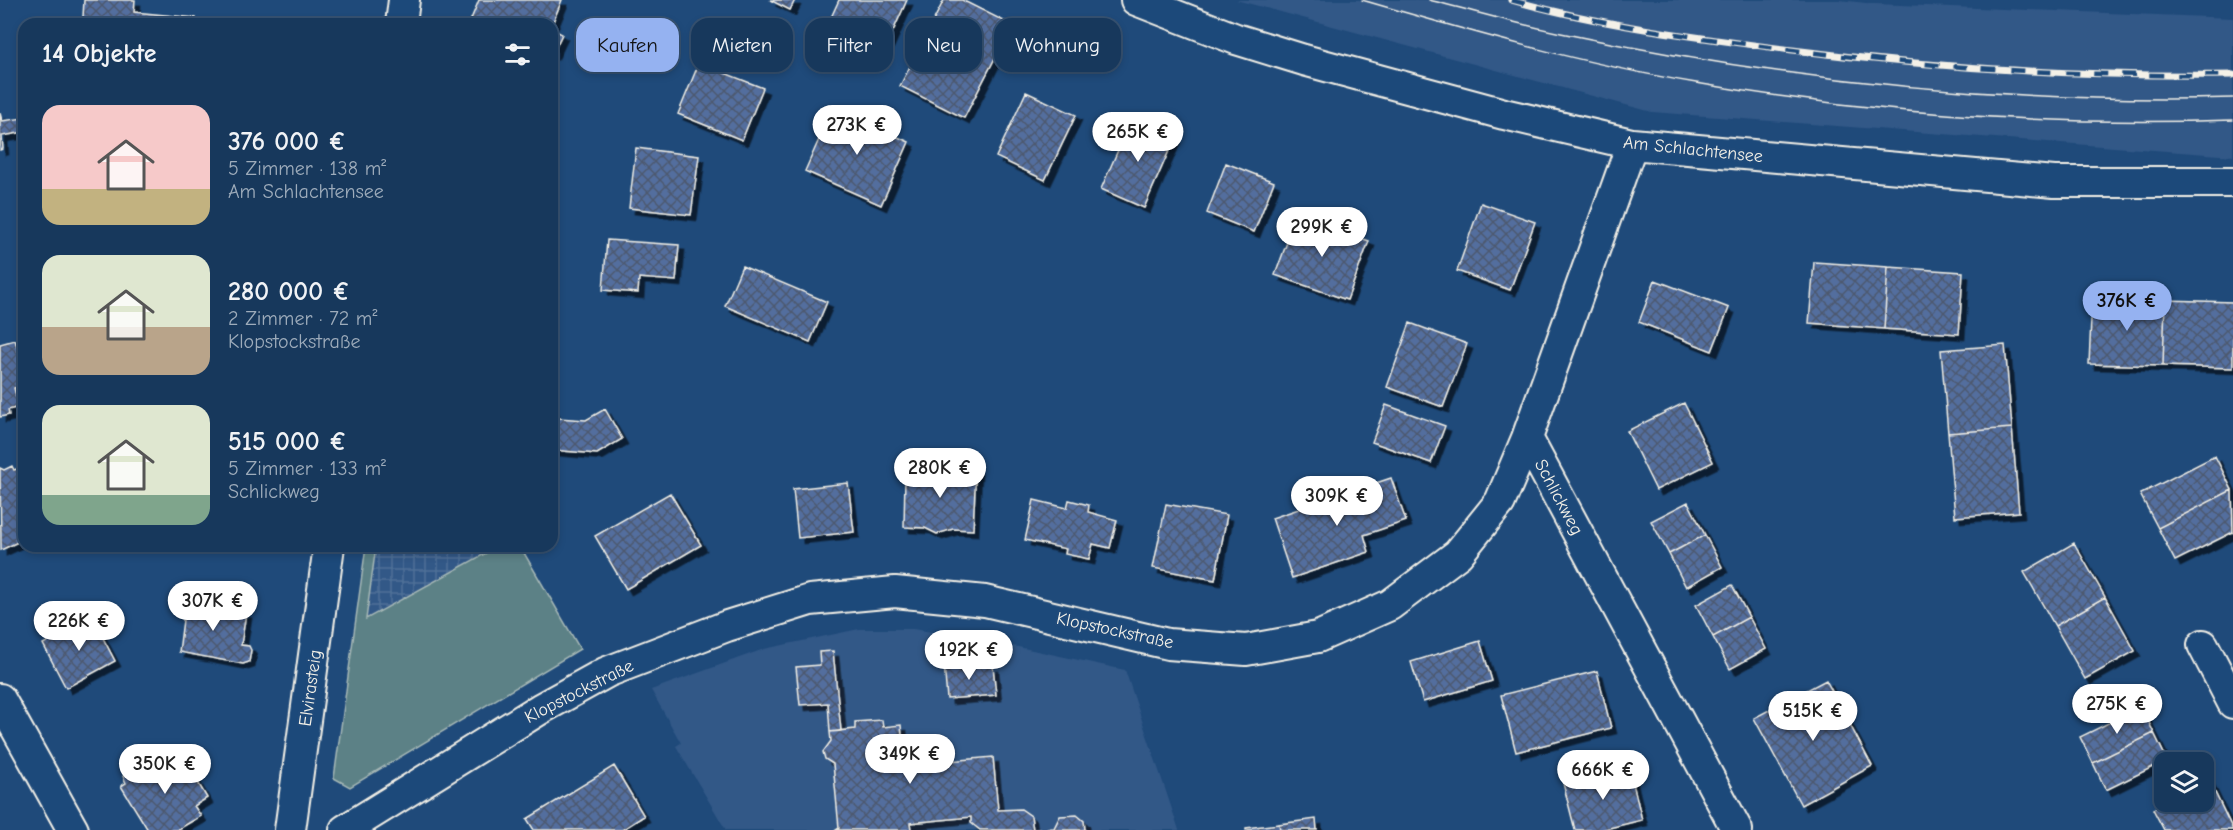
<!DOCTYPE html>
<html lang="de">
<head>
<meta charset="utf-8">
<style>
	body { margin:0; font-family:"Comic Neue",sans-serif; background:#244365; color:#f1f3f6; height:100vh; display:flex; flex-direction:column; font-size:22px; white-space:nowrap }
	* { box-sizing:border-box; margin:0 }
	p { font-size:20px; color:#9eacbb }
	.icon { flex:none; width:33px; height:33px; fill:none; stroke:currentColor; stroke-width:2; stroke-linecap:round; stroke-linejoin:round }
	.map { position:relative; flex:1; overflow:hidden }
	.side { position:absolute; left:18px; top:18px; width:540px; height:534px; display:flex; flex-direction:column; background:#17385c; border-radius:18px; box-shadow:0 3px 9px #0003,0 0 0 2px #365272 }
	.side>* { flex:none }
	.hud { position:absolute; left:576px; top:18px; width:570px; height:54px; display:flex; gap:12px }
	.buttons { position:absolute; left:2154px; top:752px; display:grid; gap:12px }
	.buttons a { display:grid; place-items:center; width:60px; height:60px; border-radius:12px; background:#17385c; box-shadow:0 3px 9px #0003,0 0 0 2px #365272; font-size:30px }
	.price { position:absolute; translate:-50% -51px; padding:0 14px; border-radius:21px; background:#fff; color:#222; font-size:20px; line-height:39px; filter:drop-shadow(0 2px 3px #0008) }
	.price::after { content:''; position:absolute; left:50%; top:36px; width:18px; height:14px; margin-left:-9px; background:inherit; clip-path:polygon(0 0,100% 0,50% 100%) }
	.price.selected { background:#95b2f1; color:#111 }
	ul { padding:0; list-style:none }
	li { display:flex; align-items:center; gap:18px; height:150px; padding:0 24px }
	li span { display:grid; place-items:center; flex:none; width:168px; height:120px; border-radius:18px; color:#555 }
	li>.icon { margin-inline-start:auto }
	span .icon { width:72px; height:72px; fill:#fffc; stroke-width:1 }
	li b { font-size:26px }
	h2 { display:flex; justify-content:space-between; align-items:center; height:72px; padding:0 24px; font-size:26px }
	.pill { padding:0 21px; border-radius:18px; background:#17385c; box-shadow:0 3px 9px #0003,0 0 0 2px #365272; font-size:21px; line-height:54px }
	.pill.selected { background:#95b2f1; color:#111 }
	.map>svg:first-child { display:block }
	.built { fill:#325887 }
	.industrial { fill:url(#industrial-grid) }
	.green { fill:#5b8186; stroke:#a8b9b7; stroke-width:1.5 }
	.building { fill:url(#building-cross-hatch); stroke:#f4f1e8; stroke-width:1.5; filter:url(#shadow) }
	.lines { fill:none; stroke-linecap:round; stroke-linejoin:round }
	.street-casing { stroke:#f4f1e8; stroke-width:34 }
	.street { stroke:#1f4a7a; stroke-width:30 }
	.tram { stroke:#f4f1e8; stroke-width:1.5 }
	.rail-casing { stroke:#f4f1e8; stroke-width:7 }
	.rail { stroke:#1f4a7a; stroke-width:4.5; stroke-dasharray:14; stroke-linecap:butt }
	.labels { text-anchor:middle; stroke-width:5; stroke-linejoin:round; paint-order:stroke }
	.street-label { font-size:18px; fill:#f4f1e8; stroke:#1f4a7a }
</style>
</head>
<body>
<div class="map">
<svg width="2233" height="830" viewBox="0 0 2233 830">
	<defs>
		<pattern id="industrial-grid" width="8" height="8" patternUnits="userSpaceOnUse" patternTransform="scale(1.5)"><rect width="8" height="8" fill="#325887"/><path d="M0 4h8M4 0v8" fill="none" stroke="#507098"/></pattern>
		<pattern id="building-cross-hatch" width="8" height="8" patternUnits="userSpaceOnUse" patternTransform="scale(1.5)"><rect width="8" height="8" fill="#526e9e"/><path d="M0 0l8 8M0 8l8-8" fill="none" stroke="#4d596e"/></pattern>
		<filter id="shadow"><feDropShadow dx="5.5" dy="5.5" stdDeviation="0" flood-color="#0009"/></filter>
	</defs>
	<rect width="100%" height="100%" fill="#1f4a7a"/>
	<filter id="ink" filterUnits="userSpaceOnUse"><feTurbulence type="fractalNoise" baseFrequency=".0167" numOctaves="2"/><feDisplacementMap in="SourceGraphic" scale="12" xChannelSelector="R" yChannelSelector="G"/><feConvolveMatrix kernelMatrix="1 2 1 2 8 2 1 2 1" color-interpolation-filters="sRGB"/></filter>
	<g filter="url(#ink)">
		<!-- built -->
		<path class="built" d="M 1236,0 L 1839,0 L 1875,4 L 2233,18 L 2233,156 L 1652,112 Z
			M 859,629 L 913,629 L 990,641 L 1125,670 L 1179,830 L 726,830 L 676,746 L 681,743 L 651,690 L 764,649 Z"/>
		<!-- industrial -->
		<path class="industrial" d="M 376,546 L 499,546 L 365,620 Z"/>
		<!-- green -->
		<path class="green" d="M 366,546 L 376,546 L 366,619 L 499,546 L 520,546 L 580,649 L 350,787 L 334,778 Z"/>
		<!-- building -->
		<path class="building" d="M 84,0 L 135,0 L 134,12 L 196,18 L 195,24 L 105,24 L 87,20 L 83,17 Z
			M 479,0 L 562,0 L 552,24 L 469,24 Z
			M 770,0 L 795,0 L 790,10 Z
			M 839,0 L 907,0 L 880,60 L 823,35 Z
			M 944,0 L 962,0 L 1012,25 L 964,118 L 900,86 Z
			M 552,29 L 562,34 L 552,55 Z
			M 699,63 L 763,88 L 742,140 L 678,114 Z
			M 1026,92 L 1076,115 L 1045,180 L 996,157 Z
			M 833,108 L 909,142 L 881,205 L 805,171 Z
			M 0,113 L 2,121 L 24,118 L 24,132 L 2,136 L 3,149 L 0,150 Z
			M 1132,118 L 1175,137 L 1144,208 L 1101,189 Z
			M 636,148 L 699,156 L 691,215 L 629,208 Z
			M 1226,163 L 1274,182 L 1254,232 L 1207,213 Z
			M 1481,203 L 1535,222 L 1510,290 L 1457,271 Z
			M 1297,215 L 1369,241 L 1347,300 L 1275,275 Z
			M 607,240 L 679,245 L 676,281 L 639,278 L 638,293 L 603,290 Z
			M 1814,262 L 1888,267 L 1884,329 L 1809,323 Z
			M 742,266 L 827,302 L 810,342 L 725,306 Z
			M 1888,267 L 1963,272 L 1959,334 L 1884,329 Z
			M 1655,280 L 1729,308 L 1712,351 L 1639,322 Z
			M 2092,297 L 2165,300 L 2163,366 L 2089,364 Z
			M 2165,300 L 2233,302 L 2233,368 L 2163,366 Z
			M 1410,323 L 1467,344 L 1443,407 L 1387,387 Z
			M 15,340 L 20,356 L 23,355 L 24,358 L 24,385 L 14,388 L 19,407 L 8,410 L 9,415 L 0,417 L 0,344 Z
			M 2005,345 L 2012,428 L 1948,433 L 1941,350 Z
			M 1684,403 L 1713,462 L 1656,490 L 1627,431 Z
			M 1386,405 L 1445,426 L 1431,463 L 1372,442 Z
			M 552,407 L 558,418 L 586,420 L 605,409 L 622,439 L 597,454 L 552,450 Z
			M 2012,428 L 2019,512 L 1955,517 L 1948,433 Z
			M 2215,456 L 2232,490 L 2158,528 L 2140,494 Z
			M 12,466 L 14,470 L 24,466 L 24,539 L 1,550 L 0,468 L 4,470 Z
			M 934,466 L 976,468 L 973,530 L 953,529 L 937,534 L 925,528 L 904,527 L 905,477 L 923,467 Z
			M 1391,478 L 1406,521 L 1364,535 L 1369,552 L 1292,578 L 1272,518 Z
			M 848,483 L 854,532 L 798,538 L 793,489 Z
			M 2232,490 L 2233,532 L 2175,561 L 2158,528 Z
			M 670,493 L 701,545 L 626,589 L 595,536 Z
			M 1034,500 L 1067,508 L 1069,500 L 1089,505 L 1088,512 L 1117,520 L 1110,548 L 1093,544 L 1089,559 L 1065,554 L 1066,549 L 1025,540 Z
			M 1688,502 L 1705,535 L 1669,554 L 1651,521 Z
			M 1166,504 L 1227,515 L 1215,580 L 1153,568 Z
			M 1705,535 L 1722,567 L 1686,587 L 1669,554 Z
			M 2074,543 L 2105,597 L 2055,626 L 2024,572 Z
			M 1732,585 L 1749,617 L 1713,637 L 1696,605 Z
			M 186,596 L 214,600 L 213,609 L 246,613 L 241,645 L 249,646 L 251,650 L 249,662 L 243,664 L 179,652 Z
			M 2105,597 L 2135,651 L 2085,679 L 2055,626 Z
			M 92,617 L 115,661 L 66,688 L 43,644 Z
			M 1749,617 L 1766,649 L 1730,669 L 1713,637 Z
			M 1480,641 L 1492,681 L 1423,702 L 1411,662 Z
			M 833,651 L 841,731 L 830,732 L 828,703 L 800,705 L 796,667 L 820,665 L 819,652 Z
			M 954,662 L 959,668 L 993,666 L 996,695 L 947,699 L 944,663 Z
			M 1597,671 L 1611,728 L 1516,752 L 1501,695 Z
			M 1826,680 L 1872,766 L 1801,805 L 1754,718 Z
			M 2141,707 L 2154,733 L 2093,763 L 2080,737 Z
			M 882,720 L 883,727 L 901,725 L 905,765 L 993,757 L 998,810 L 1021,809 L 1031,816 L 1033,830 L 980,830 L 971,823 L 971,817 L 910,823 L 911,830 L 836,830 L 839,828 L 833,764 L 825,759 L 823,752 L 831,741 L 830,732 L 855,729 L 855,722 Z
			M 2154,733 L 2167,760 L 2106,790 L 2093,763 Z
			M 180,752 L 207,798 L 194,806 L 201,816 L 177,830 L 148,830 L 121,786 L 126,783 L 123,776 L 135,769 L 139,776 Z
			M 614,766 L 644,816 L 622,830 L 534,830 L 527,819 Z
			M 1629,767 L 1642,820 L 1601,830 L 1575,830 L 1563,783 Z
			M 2209,780 L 2233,830 L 2164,830 L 2153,809 L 2169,801 L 2204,801 L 2204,783 Z
			M 1077,815 L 1084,821 L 1085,830 L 1030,830 L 1054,828 L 1060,816 Z
			M 1316,819 L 1317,830 L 1280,830 L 1279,824 Z
			M 1279,824 L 1280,830 L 1246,830 L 1246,828 Z"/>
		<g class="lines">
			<defs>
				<path id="street" d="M 1136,0 L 1236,39 L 1304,60 L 1504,114 L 1632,144 L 2054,182 L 2233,182
					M 401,24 L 404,0
					M 1632,144 L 1527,438 L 1737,830
					M 2203,645 L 2233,703
					M 0,699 L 73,830
					M 290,830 L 329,546
					M 345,830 L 540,709 L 607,672 L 727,626 L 810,600 L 895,592 L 985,601 L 1168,644 L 1246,650 L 1318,637 L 1390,605 L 1458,554 L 1500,502 L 1527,438"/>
			</defs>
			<!-- street casing -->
			<use href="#street" class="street-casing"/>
			<!-- street -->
			<use href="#street" class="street"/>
			<!-- tram -->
			<path class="tram" d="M 1362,0 C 1472,32 1583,64 1696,83 C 1873,114 2054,126 2233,120
				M 1429,0 C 1473,11 1517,24 1561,33 C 1782,80 2007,104 2233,98"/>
			<defs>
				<path id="rail" d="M 1511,0 C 1600,25 1692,37 1784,49 C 1933,68 2083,77 2233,75"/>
			</defs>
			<!-- rail casing -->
			<use href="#rail" class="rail-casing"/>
			<!-- rail -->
			<use href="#rail" class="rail"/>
		</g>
	</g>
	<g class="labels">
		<!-- street labels -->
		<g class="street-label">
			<text transform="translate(1693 149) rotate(6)" y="6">Am Schlachtensee</text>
			<text transform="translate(1559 497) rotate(62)" y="6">Schlickweg</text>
			<text transform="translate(1115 630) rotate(12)" y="6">Klopstockstraße</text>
			<text transform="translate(310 688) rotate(-82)" y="6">Elvirasteig</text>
			<text transform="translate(579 691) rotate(-27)" y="6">Klopstockstraße</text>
		</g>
	</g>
</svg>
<div class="buttons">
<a><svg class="icon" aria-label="layers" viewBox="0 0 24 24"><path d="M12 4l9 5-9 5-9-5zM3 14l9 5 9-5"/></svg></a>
</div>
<b class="price" style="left:857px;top:156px">273K €</b>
<b class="price" style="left:1138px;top:163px">265K €</b>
<b class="price" style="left:1322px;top:258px">299K €</b>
<b class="price selected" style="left:2127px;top:332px">376K €</b>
<b class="price" style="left:940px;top:499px">280K €</b>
<b class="price" style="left:1337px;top:527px">309K €</b>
<b class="price" style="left:213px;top:632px">307K €</b>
<b class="price" style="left:79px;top:652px">226K €</b>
<b class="price" style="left:969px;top:681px">192K €</b>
<b class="price" style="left:2117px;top:735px">275K €</b>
<b class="price" style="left:1813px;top:742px">515K €</b>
<b class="price" style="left:910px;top:785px">349K €</b>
<b class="price" style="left:165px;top:795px">350K €</b>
<b class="price" style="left:1603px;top:801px">666K €</b>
<div class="hud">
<a class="pill selected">Kaufen</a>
<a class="pill">Mieten</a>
<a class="pill">Filter</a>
<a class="pill">Neu</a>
<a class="pill">Wohnung</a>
</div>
<section class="side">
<h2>14 Objekte<svg class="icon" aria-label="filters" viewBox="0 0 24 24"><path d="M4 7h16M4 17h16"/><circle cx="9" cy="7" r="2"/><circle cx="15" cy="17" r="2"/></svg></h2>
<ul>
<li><span style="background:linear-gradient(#f6c9c9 70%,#c2b280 0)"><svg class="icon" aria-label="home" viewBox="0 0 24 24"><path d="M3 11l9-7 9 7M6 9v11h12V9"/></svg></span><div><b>376 000 €</b><p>5 Zimmer · 138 m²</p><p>Am Schlachtensee</p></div></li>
<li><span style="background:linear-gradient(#dfe7d0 60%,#b9a48a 0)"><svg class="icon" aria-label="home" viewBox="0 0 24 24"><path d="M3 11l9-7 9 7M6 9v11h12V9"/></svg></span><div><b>280 000 €</b><p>2 Zimmer · 72 m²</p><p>Klopstockstraße</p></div></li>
<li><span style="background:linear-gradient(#dfe7d0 75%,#7fa58c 0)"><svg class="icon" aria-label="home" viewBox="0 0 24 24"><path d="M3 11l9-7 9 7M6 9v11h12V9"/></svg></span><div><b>515 000 €</b><p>5 Zimmer · 133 m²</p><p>Schlickweg</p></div></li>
</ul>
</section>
</div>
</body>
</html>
